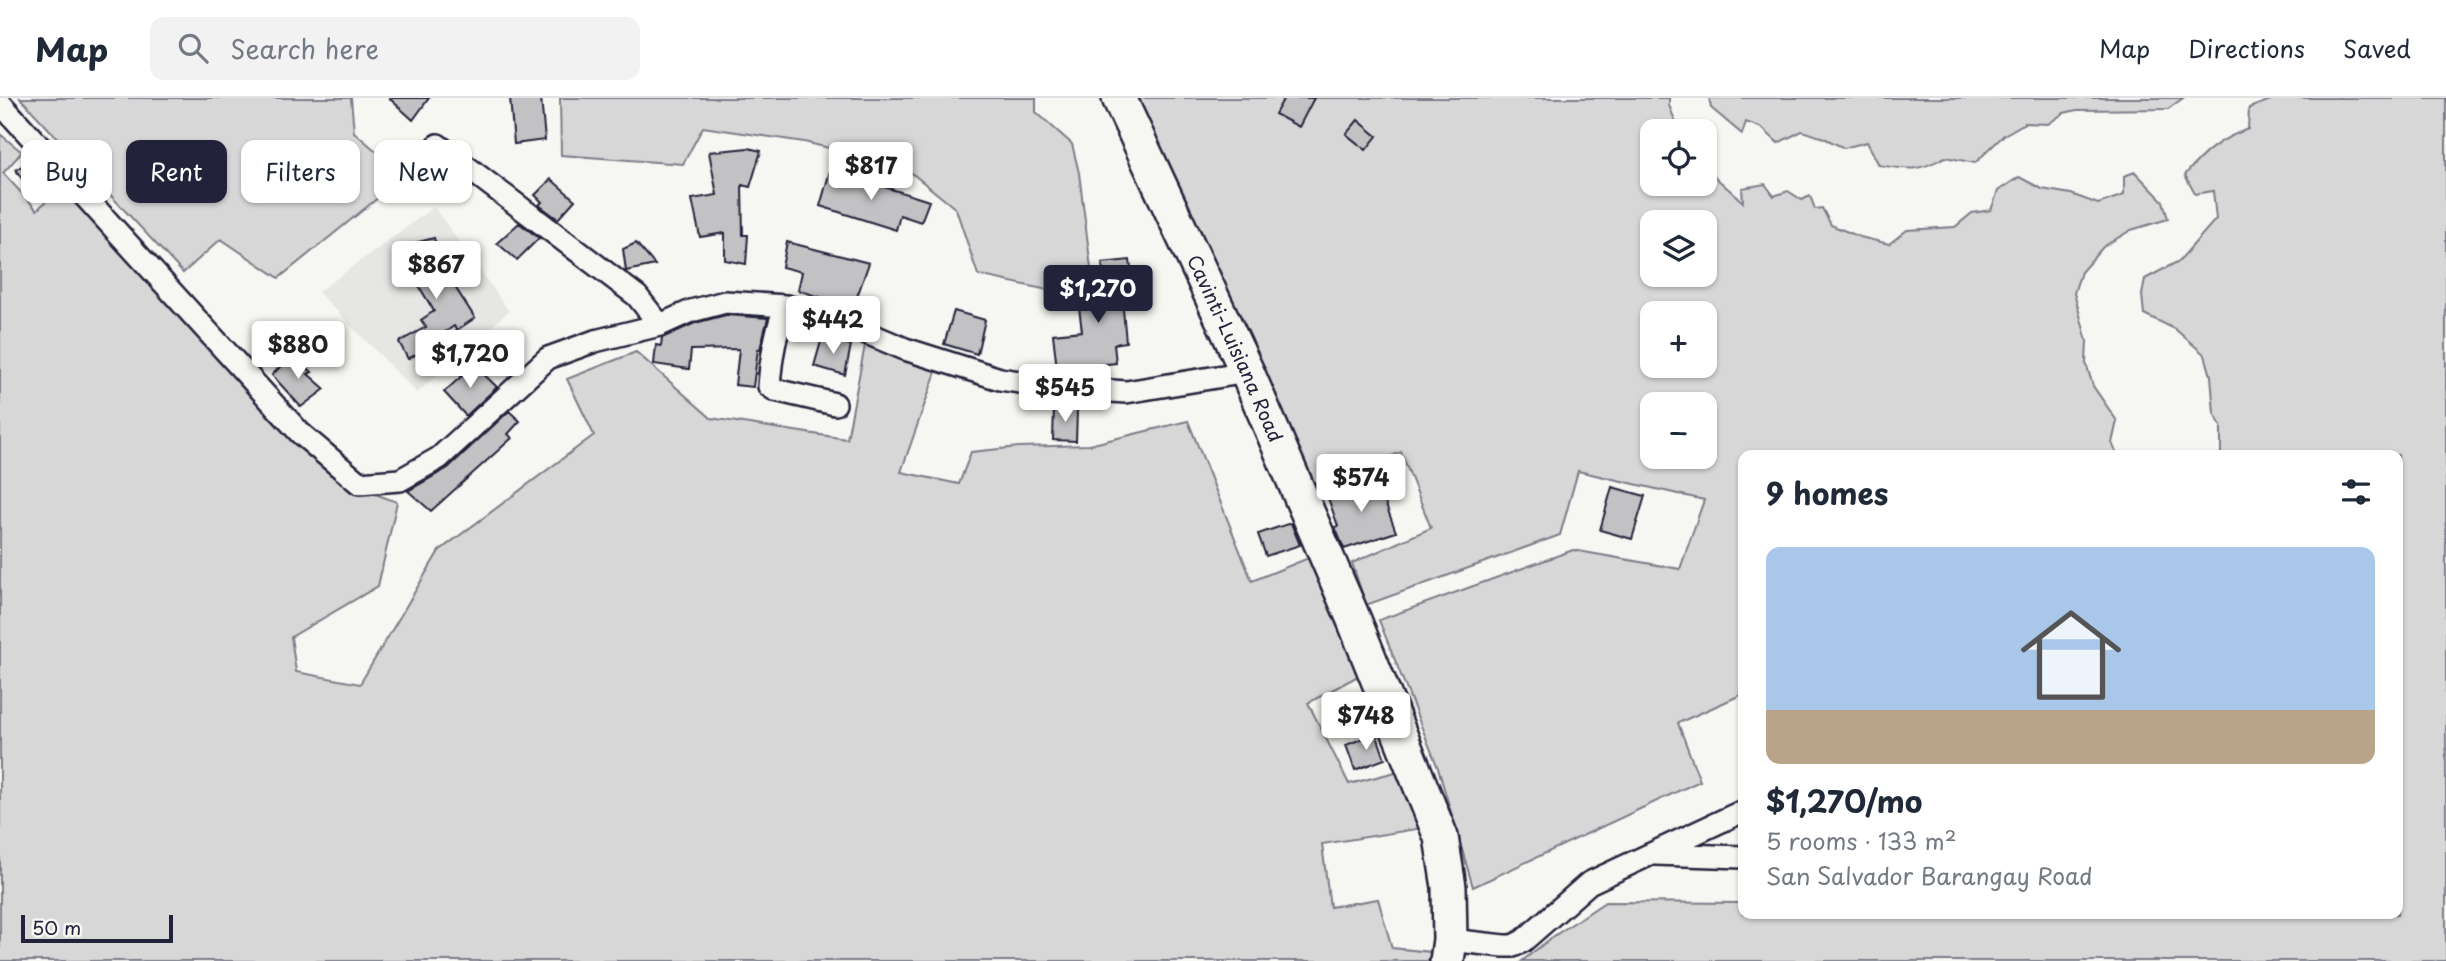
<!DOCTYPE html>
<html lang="en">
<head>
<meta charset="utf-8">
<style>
	body { margin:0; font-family:"Playpen Sans",sans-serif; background:#f2f2f3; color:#1f2937; height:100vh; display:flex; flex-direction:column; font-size:26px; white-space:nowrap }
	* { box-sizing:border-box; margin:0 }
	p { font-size:23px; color:#747a83 }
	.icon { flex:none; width:38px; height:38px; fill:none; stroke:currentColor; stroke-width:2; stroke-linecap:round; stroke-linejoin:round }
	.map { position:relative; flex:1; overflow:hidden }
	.drawer { position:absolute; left:1738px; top:352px; width:665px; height:469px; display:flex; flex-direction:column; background:#fff; border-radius:14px; box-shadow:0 2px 5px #0004 }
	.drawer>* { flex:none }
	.guide { position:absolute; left:21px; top:42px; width:665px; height:63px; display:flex; gap:14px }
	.buttons { position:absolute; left:1640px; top:21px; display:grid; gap:14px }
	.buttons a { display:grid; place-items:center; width:77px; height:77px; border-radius:14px; background:#fff; box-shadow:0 2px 5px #0004; font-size:35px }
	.scale { position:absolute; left:21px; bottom:18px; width:152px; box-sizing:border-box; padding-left:7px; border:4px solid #22223b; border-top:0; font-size:19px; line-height:24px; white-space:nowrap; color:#22223b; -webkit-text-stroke:5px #f6f6f2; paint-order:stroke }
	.price { position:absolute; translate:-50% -60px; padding:0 16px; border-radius:7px; background:#fff; color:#222; font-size:23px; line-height:46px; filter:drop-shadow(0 2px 4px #0008) }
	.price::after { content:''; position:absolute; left:50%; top:42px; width:21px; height:16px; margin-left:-10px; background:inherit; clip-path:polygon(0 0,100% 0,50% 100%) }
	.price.current { background:#22223b; color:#fff }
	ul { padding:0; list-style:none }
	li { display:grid; align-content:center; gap:14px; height:371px; padding:0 28px }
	li span { display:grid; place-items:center; height:217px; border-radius:14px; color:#555 }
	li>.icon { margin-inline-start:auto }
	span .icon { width:126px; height:126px; fill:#fffc; stroke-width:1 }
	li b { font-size:30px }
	h2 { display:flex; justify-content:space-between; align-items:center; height:84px; padding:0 28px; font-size:30px }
	.chip { padding:0 24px; border-radius:14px; background:#fff; box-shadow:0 2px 5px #0004; font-size:24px; line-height:63px }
	.chip.current { background:#22223b; color:#fff }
	header { display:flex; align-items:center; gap:42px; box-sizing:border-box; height:98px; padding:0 35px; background:#fff; border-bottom:2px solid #e0e1e3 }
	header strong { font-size:33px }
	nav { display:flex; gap:38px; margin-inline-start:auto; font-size:24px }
	.search { width:490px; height:63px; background:#f2f2f3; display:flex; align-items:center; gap:18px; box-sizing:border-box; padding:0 24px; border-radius:14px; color:#747a83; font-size:26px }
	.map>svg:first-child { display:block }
	.built { fill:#e6e6e4 }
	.green { fill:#d7d7d7; stroke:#7c7c89; stroke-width:2; fill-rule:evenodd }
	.building { fill:#c2c2c4; stroke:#22223b; stroke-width:2 }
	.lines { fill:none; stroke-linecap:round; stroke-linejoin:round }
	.minor-casing { stroke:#22223b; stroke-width:26 }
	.primary-casing { stroke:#22223b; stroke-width:38 }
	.minor { stroke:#f6f6f2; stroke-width:21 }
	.primary { stroke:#f6f6f2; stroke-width:33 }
	.labels { text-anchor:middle; stroke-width:5; stroke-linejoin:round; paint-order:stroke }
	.street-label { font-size:19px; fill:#22223b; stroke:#f6f6f2 }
</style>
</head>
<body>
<header>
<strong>Map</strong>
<div class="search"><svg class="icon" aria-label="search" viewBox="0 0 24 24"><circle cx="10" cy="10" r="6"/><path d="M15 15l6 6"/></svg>Search here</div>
<nav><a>Map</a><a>Directions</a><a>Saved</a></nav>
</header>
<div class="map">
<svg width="2446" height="863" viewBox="0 0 2446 863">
	<rect width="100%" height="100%" fill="#f6f6f2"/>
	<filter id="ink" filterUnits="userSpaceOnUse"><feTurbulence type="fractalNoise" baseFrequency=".0143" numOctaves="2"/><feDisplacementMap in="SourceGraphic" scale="14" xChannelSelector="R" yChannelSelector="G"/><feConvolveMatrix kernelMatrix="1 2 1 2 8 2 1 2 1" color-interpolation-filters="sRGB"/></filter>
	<g filter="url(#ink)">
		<!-- built -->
		<path class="built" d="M 434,109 L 509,213 L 417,295 L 318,194 Z"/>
		<!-- green -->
		<path class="green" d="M 20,0 L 351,0 L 354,34 L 405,78 L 279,180 L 221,141 L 183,175 Z
			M 560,0 L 1036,0 L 1036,14 L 1072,46 L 1079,75 L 1095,202 L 978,177 L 956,111 L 903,68 L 804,44 L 703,29 L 683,66 L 561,57 Z
			M 1139,0 L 1669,0 L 1669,7 L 1679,33 L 1652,33 L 1652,86 L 1704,86 L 1705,70 L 1743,104 L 1742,90 L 1765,86 L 1774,98 L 1788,93 L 1802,102 L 1810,98 L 1815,111 L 1822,110 L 1831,127 L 1860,139 L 1889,146 L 1907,132 L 1955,129 L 1972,115 L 1991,112 L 1998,93 L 2019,79 L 2042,91 L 2071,96 L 2098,106 L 2124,97 L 2124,78 L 2135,74 L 2163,103 L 2168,121 L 2131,132 L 2103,149 L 2081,174 L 2074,195 L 2087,243 L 2086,265 L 2093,288 L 2117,323 L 2112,345 L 2117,357 L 1743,357 L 1743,596 L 1678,625 L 1700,683 L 1473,789 L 1438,670 L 1379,522 L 1573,452 L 1680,471 L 1704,402 L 1578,373 L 1560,437 L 1366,507 L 1352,465 L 1431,430 L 1401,354 L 1314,393 L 1169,73 ZM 1652,124 L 1704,124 L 1704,177 L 1652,177 ZM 1652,215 L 1704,215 L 1704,268 L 1652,268 ZM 1652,306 L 1704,306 L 1704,359 L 1652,359 Z
			M 1709,0 L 2183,0 L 2168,11 L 2077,12 L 2064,15 L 2048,26 L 2025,25 L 2004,37 L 1975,65 L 1945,59 C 1918,74 1909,72 1879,67 L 1867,44 L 1844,50 L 1824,40 L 1802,33 L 1778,45 L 1762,30 L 1746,24 L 1742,36 L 1711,10 Z
			M 2276,0 L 2446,0 L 2446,863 L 1522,863 L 1551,840 L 1605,804 L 1743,805 L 1743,816 L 2398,816 L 2398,357 L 2221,357 L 2221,328 L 2214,315 L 2211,278 L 2205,257 L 2175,231 L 2144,216 L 2142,197 L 2145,181 L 2179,163 L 2216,121 L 2213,93 L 2195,96 L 2185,77 C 2204,54 2220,41 2248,31 L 2249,10 Z
			M 0,36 L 22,54 L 3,75 L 37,112 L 64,86 L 342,384 L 397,404 L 378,488 L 291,539 L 296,574 L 360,586 L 439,453 L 594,337 L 567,281 L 636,254 L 711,320 L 847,341 L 865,247 L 937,271 L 901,374 L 959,386 L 971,354 L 1019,349 L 1089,347 L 1188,323 L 1252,483 L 1311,459 L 1360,577 L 1308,605 L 1349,686 L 1407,671 L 1423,730 L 1322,746 L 1330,809 L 1378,801 L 1392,850 L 1431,854 L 1429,863 L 0,863 Z"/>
		<!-- building -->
		<path class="building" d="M 389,0 L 429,0 L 413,22 Z
			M 510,0 L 541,0 L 545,42 L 514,46 Z
			M 1284,0 L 1314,0 L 1299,29 L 1275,16 Z
			M 1358,22 L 1377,38 L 1366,52 L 1346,36 Z
			M 748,50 L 761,53 L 750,89 L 742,87 L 743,137 L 748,137 L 746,166 L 725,162 L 725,135 L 700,139 L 692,101 L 717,97 L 709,54 Z
			M 32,61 L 49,86 L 33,97 L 16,72 Z
			M 830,73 L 868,87 L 869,84 L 929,103 L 921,124 L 900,117 L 896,132 L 820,108 Z
			M 551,81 L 575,102 L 558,121 L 539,107 L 542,104 L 535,97 Z
			M 519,125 L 539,140 L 517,162 L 497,145 Z
			M 434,140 L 444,172 L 475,220 L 457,232 L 454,228 L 428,246 L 430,249 L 408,261 L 399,244 L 426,229 L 421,222 L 434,213 L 414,180 L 424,174 L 415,145 Z
			M 787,144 L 869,165 L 853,210 L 798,192 L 802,174 L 782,169 Z
			M 636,145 L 655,167 L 626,173 L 623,151 Z
			M 1130,162 L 1133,188 L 1121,189 L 1126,244 L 1114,246 L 1116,265 L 1057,271 L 1053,236 L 1082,233 L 1079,210 L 1107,207 L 1102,165 Z
			M 954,213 L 985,222 L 977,256 L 944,246 Z
			M 726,217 L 768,220 L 760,251 L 758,251 L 753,289 L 735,287 L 739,251 L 691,252 L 689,271 L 654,266 L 656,247 L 661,248 L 662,240 L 695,225 Z
			M 822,240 L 851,247 L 845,277 L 814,268 Z
			M 293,256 L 312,274 L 308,276 L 325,291 L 301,309 L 272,277 Z
			M 474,267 L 497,289 L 466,318 L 444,294 Z
			M 1054,310 L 1077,311 L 1076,343 L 1053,342 Z
			M 509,313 L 520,323 L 508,336 L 512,340 L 431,413 L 408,393 L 448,370 Z
			M 1376,380 L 1396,434 L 1344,451 L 1335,429 L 1338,428 L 1327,397 Z
			M 1612,389 L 1645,398 L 1632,441 L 1600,432 Z
			M 1291,425 L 1300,447 L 1266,458 L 1258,436 Z
			M 1376,635 L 1385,661 L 1355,672 L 1346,647 Z"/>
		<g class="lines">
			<defs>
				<path id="minor" d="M 0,5 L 300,335 L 359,385 L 400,382 L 439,360 L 548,260 L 595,243 L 660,227 L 691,213 L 725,204 L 786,208 L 855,230 L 905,251 L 1000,281 L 1052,289 L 1126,294 L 1247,274
					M 438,47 L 637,198 L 660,227
					M 786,208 C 775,234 771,260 769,288 L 775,292 L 835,306
					M 1655,756 L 1743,759
					M 1450,842 L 1504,848 L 1513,848 L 1523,843 L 1589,785 L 1743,713"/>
				<g id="primary">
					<path id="s1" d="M 1119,0 L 1247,274 L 1354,522 L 1441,739 L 1449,789 L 1450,842 L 1447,863"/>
				</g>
			</defs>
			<!-- minor casing -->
			<use href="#minor" class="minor-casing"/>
			<!-- primary casing -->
			<use href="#primary" class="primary-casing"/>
			<!-- minor -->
			<use href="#minor" class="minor"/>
			<!-- primary -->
			<use href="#primary" class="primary"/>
		</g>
	</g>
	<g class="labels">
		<!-- street labels -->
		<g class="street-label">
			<text dy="7" stroke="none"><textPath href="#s1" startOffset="276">Cavinti-Luisiana Road</textPath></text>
		</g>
	</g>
</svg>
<div class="buttons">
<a><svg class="icon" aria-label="locate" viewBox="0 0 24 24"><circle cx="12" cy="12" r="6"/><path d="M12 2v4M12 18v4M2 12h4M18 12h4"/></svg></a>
<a><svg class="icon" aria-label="layers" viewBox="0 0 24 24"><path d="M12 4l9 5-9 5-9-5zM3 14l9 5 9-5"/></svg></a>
<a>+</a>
<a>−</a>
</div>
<div class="scale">50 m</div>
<b class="price" style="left:871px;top:104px">$817</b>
<b class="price" style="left:436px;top:203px">$867</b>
<b class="price current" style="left:1098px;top:227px">$1,270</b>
<b class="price" style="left:833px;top:258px">$442</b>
<b class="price" style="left:298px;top:283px">$880</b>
<b class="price" style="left:470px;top:292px">$1,720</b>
<b class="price" style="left:1065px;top:326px">$545</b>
<b class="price" style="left:1361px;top:416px">$574</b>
<b class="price" style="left:1366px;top:654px">$748</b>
<div class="guide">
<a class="chip">Buy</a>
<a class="chip current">Rent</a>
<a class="chip">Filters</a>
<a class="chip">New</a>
</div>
<section class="drawer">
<h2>9 homes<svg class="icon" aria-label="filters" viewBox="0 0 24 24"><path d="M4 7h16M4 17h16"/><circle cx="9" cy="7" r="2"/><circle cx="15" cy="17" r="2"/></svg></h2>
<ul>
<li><span style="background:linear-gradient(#a9c7e8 75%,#b9a48a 0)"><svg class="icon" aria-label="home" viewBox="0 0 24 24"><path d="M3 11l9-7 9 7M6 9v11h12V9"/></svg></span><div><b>$1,270/mo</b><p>5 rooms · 133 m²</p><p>San Salvador Barangay Road</p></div></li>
</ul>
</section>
</div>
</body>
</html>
